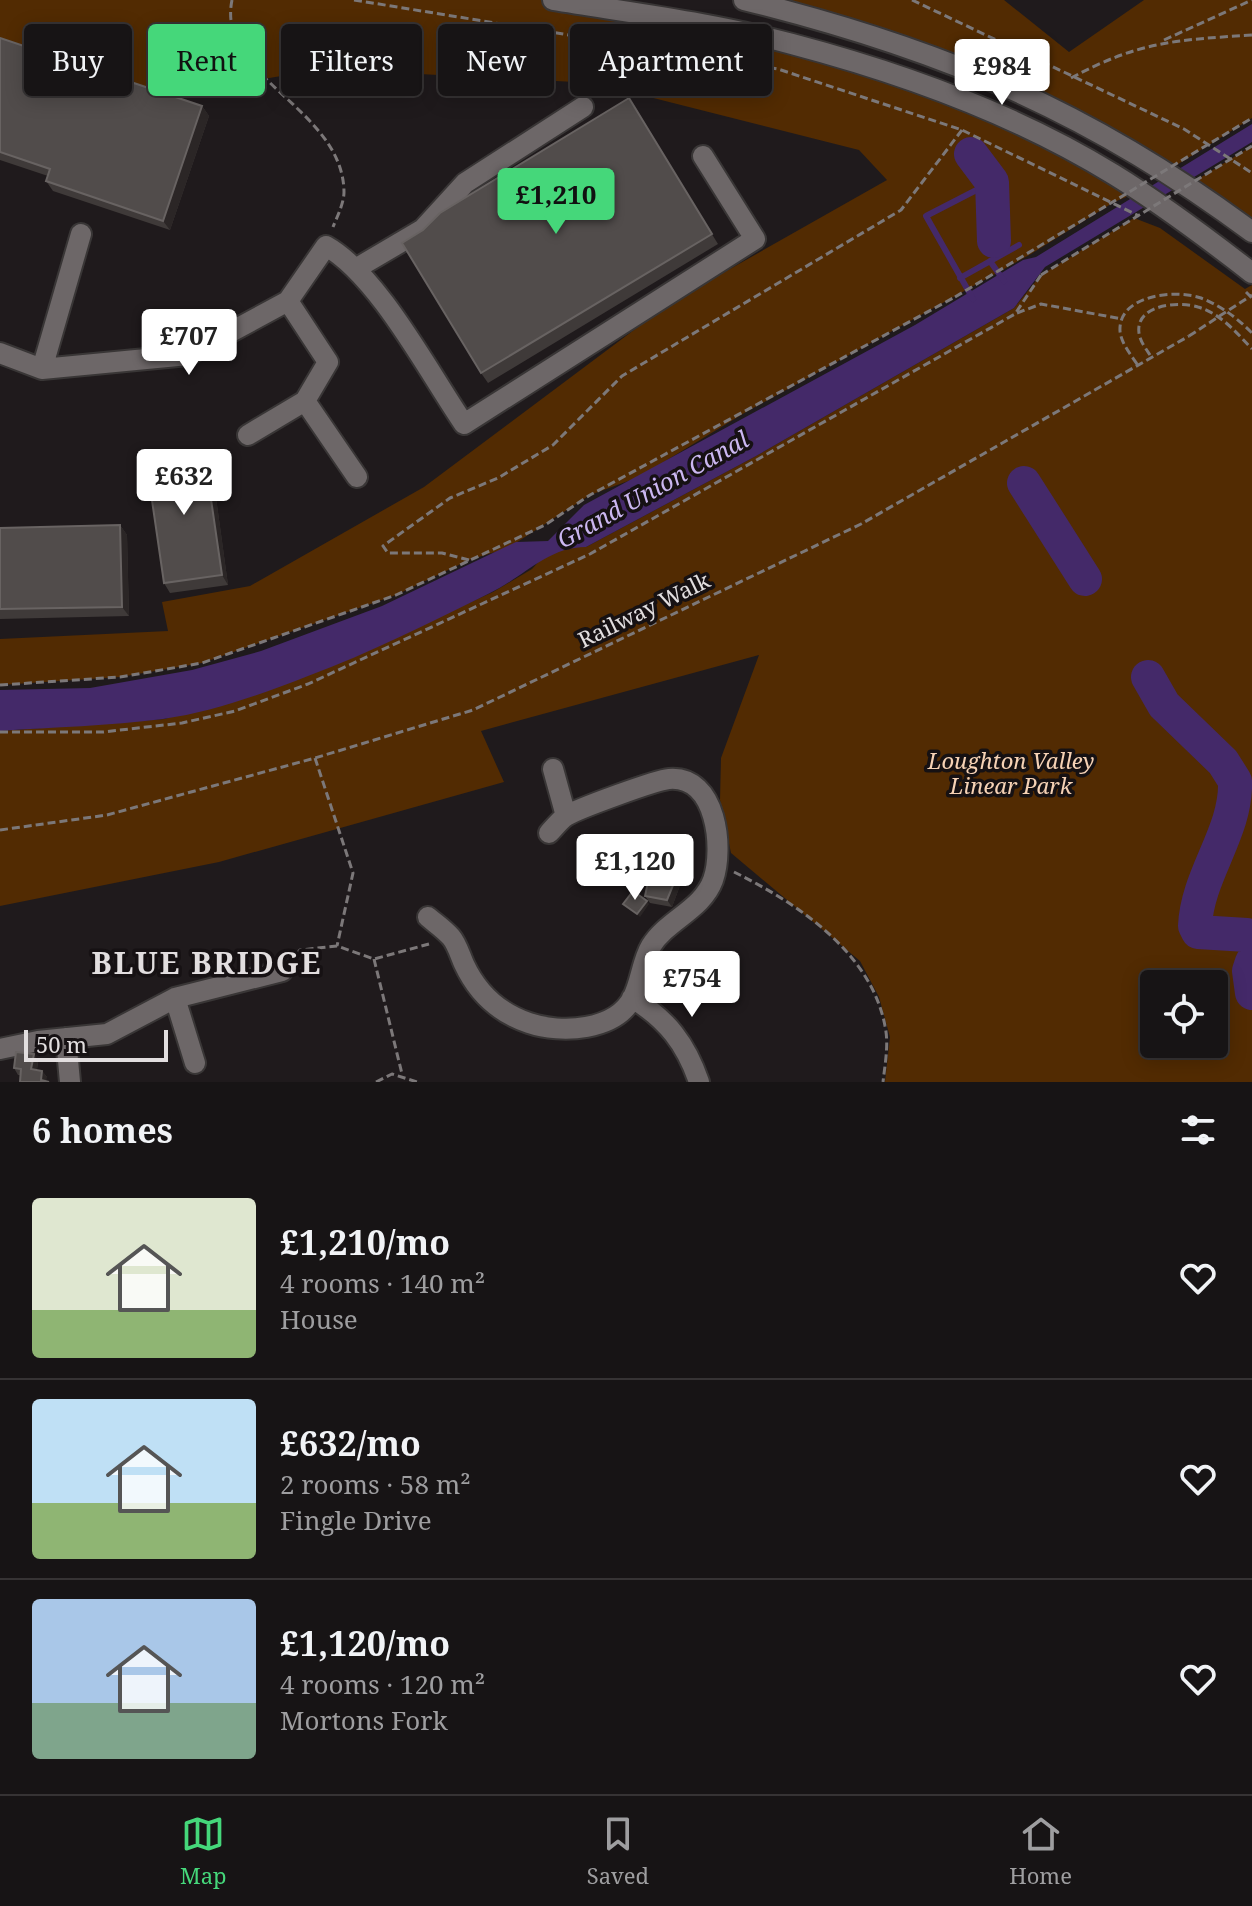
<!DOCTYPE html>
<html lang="en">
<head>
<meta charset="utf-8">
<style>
	body { margin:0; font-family:"Noto Serif",serif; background:#201d1e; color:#f1f3f6; height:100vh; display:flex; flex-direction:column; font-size:30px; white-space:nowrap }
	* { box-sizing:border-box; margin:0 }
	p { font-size:26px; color:#9e9ea0 }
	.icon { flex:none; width:44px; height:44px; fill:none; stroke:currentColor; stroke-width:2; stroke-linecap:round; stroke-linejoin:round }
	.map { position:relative; height:1082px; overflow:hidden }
	.side { display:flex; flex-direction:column; background:#171415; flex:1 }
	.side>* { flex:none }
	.guide { position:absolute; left:24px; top:24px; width:800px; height:72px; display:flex; gap:16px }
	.fabs { position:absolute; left:1140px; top:970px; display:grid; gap:16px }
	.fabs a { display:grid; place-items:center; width:88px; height:88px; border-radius:8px; background:#171415; box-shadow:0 4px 20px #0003,0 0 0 2px #363334; font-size:40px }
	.scale { position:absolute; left:24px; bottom:20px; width:144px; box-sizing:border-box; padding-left:8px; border:4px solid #e2dedf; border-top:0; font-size:22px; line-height:28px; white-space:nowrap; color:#e2dedf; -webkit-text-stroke:6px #161113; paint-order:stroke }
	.price { position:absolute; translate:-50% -68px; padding:0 18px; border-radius:8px; background:#fff; color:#222; font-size:26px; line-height:52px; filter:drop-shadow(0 2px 4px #0008) }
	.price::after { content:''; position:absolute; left:50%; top:48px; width:24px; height:18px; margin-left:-12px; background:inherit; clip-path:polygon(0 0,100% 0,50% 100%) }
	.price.selected { background:#45d77a; color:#111 }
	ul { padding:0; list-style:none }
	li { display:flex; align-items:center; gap:24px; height:200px; padding:0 32px }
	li+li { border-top:2px solid #363334 }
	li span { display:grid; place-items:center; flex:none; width:224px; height:160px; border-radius:8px; color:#555 }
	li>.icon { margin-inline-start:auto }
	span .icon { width:96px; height:96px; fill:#fffc; stroke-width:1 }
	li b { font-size:34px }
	h2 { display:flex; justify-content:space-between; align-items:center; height:96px; padding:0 32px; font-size:34px }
	.pill { padding:0 28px; border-radius:8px; background:#171415; box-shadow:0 4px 20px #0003,0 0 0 2px #363334; font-size:28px; line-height:72px }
	.pill.selected { background:#45d77a; color:#111 }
	.dock { display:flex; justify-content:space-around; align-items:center; height:112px; border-top:2px solid #363334; background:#171415; font-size:22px; color:#9e9ea0 }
	.dock a { display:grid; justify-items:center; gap:4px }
	.dock .selected { color:#45d77a }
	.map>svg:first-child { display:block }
	.green { fill:#522b02; fill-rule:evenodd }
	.water { fill:#442969 }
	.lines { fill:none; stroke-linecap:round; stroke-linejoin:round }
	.stream { stroke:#442969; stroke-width:6 }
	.river { stroke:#442969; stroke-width:34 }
	.minor-casing { stroke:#393636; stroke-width:24 }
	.path { stroke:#7c7879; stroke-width:3; stroke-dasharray:8 4; stroke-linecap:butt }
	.minor { stroke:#6d6768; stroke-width:20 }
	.path-bridge { stroke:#7c7879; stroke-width:3; stroke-dasharray:8 4; stroke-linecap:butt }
	.wall { fill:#3f3a39 }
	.shaded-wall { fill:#2b2626 }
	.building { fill:#514c4b; stroke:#686362; stroke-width:2 }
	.labels { text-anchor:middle; stroke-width:7; stroke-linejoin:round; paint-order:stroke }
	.street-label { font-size:22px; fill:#e2dedf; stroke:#161113 }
	.park-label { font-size:22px; font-style:italic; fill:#f6d2b5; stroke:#161113 }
	.water-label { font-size:24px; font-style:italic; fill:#cbb7f1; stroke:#161113 }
	.district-label { font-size:30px; font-weight:bold; letter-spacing:2px; fill:#e2dedf; stroke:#161113 }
</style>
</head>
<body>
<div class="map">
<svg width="1252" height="1082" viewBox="0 0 1252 1082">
	<rect width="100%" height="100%" fill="#1f1a1c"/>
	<!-- green -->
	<path class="green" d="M 0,0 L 606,0 L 930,88 L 1144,190 L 1114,202 L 1031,254 L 746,412 L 639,477 L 590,495 L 508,548 L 469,560 L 396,595 L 202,663 L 120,677 L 0,685 L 0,639 L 168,631 L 162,602 L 250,586 L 424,487 L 670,303 L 887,180 L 859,150 L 594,83 L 324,69 L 166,95 L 0,42 Z
		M 744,0 L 1004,0 L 1069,52 L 1144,0 L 1252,0 L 1252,118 L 1159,176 L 1001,82 Z
		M 1252,146 L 1252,234 L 1185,187 Z
		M 1134,218 L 1160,228 L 1245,289 L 1252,285 L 1252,1082 L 885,1082 L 890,1037 L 879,997 L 860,961 L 731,853 L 720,800 L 721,758 L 759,655 L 481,731 L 504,782 L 219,862 L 0,906 L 0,731 L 165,719 L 366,650 L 493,592 L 532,569 L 542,558 L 568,547 L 586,547 L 756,456 L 1014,308 L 1041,275 ZM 1154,984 L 1214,984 L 1214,1044 L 1154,1044 Z"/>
	<!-- water -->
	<path class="water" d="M 1252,124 L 1252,142 L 1045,267 L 1014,308 L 756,456 L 586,547 C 547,547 524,577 490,593 C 431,622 370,653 308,676 C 262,694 212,712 163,719 C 109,726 54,727 0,731 L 0,690 L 90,688 L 192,670 L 261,651 L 382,606 L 516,542 L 548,541 L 584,505 L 915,325 L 1023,260 L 1036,257 Z"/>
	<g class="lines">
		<!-- stream -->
		<path class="stream" d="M 990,261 L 1004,281
			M 960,278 L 1019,245
			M 973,299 L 926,216 L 992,182"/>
		<!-- river -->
		<path class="river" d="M 971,154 L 992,182 L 994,241
			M 1024,483 L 1085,579
			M 1148,677 L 1164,705 L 1223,762 L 1235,781 C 1237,832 1197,875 1195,926 L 1198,932 L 1247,935 L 1252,939
			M 1252,962 L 1249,971 L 1252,993"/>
		<defs>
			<path id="minor" d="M 553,0 C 632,13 714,23 792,44 C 902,73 1017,115 1113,174 C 1162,204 1207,238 1252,273
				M 744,0 C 939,48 1090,111 1252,232
				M 357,268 L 423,229 L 465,183 L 583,107
				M 288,301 L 328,362 L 305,401 L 357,477
				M 0,353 L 42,369 L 188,355 L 288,301 L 326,246 C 378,275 429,373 464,424 L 755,239 L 703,156
				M 42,369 L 81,234
				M 248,435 L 305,401
				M 553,769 L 566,816
				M 428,917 C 435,923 444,929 451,937 C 457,944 460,955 464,964 C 477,992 499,1013 529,1023 C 561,1034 616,1031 633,997 C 641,981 642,961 651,946 C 667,920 702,910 713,880 C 724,849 717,775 669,779 C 656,780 577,809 566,816 C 560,820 554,828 549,833
				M 175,998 L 195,1063
				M 632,998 C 667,1019 686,1044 699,1082
				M 66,1038 L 70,1082
				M 0,1049 L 38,1041 L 107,1034 L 175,998 L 282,971"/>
		</defs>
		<!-- minor casing -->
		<use href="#minor" class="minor-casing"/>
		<!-- path -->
		<path class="path" d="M 232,0 C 216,78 343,108 344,192 C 344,203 337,217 333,227
			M 354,0 L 778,69 L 962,130 L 1139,216
			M 912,0 L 1184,129 L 1252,173
			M 1164,40 L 1252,0
			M 1071,78 C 1140,41 1176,40 1252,35
			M 1246,292 L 1252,298
			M 1017,313 L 1041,304 L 1122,319
			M 1150,355 C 1146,349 1140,341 1139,333 C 1135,304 1180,301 1198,307 C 1221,314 1236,332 1252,349
			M 1137,364 C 1131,355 1121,343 1120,331 C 1118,295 1175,289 1201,298 C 1221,306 1236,317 1252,333
			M 469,560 L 442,553 L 388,553 L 383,546 L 450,498 L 498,478 L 553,445 L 622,376 L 901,210 L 962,130
			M 0,685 L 120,677 L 202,663 L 396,595 L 545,525 L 590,495 L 955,297
			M 0,732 L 103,732 L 182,723 L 235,711 L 308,684 L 590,554 L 1015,314 L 1041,275
			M 315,758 L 353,873 L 337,946
			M 0,830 L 107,815 L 315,758 L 473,710 L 861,524 L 1189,336
			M 734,872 C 797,903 871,952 885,1026 C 889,1044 885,1064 883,1082
			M 296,955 L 300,950 L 337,946 L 374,959 L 429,944
			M 374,959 L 402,1074
			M 376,1082 L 392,1074 L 417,1082"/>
		<!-- minor -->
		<use href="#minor" class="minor"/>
		<!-- path-bridge -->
		<path class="path-bridge" d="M 1041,275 L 1252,146
			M 955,297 L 1252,118
			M 1189,336 L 1252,295"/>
	</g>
	<!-- wall -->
	<path class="wall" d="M 0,38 L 202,106 L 209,116 L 170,230 L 53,191 L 46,181 L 48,176 L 0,160 Z
		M 629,98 L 718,244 L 488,383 L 481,373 Z
		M 204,451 L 211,461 L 228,585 L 170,593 L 164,583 Z
		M 120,525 L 127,535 L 129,616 L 0,619 L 0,528 Z
		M 682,880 L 672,907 L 650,903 L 645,896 Z
		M 38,1061 L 37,1070 L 42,1071 L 47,1077 L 18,1075 L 14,1068 Z"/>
	<!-- shaded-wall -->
	<path class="shaded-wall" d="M 629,98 L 636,108 L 718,244 L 712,234 Z
		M 202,106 L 209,116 L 170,230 L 163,221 Z
		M 204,451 L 211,461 L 228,585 L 222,575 Z
		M 120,525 L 127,535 L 129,616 L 122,607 Z
		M 678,873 L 682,880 L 672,907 L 667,900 Z
		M 647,901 L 649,904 L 640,917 L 637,914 Z
		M 34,1054 L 38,1061 L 36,1076 L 31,1069 Z
		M 42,1071 L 47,1077 L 46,1082 L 41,1080 Z"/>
	<!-- building -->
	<path class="building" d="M 0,38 L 202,106 L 163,221 L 46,181 L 50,169 L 0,152 Z
		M 629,98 L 712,234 L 481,373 L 402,243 L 423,230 L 440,213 Z
		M 204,451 L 222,575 L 164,583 L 146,459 Z
		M 120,525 L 122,607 L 0,609 L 0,528 Z
		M 651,868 L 678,873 L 667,900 L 645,896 Z
		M 633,891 L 647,901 L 637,914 L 623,904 Z
		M 16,1052 L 34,1054 L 31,1069 L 42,1071 L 41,1080 L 49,1082 L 20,1082 L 21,1069 L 14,1068 Z"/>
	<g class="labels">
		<!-- street labels -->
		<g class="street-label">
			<text transform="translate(644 610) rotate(-26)" y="8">Railway Walk</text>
		</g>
		<!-- park labels -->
		<g class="park-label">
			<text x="1011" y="769">Loughton Valley<tspan x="1011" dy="25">Linear Park</tspan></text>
		</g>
		<!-- water labels -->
		<g class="water-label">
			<text transform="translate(653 490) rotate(-29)" y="8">Grand Union Canal</text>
		</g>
		<!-- district labels -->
		<g class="district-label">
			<text x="207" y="974">BLUE BRIDGE</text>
		</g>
	</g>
</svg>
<div class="fabs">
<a><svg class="icon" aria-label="locate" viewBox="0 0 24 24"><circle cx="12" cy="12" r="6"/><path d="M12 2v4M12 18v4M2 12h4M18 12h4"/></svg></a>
</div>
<div class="scale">50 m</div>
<b class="price" style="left:1002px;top:107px">£984</b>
<b class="price selected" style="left:556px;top:236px">£1,210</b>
<b class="price" style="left:189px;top:377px">£707</b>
<b class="price" style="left:184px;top:517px">£632</b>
<b class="price" style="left:635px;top:902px">£1,120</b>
<b class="price" style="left:692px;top:1019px">£754</b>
<div class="guide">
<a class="pill">Buy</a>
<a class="pill selected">Rent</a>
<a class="pill">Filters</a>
<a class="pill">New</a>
<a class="pill">Apartment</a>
</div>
</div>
<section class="side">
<h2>6 homes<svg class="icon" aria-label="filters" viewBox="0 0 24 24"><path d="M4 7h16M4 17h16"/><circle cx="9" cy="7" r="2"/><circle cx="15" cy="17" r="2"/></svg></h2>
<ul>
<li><span style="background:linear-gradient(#dfe7d0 70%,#8fb573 0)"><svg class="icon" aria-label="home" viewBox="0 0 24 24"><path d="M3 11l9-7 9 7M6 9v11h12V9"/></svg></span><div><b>£1,210/mo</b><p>4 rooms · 140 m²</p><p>House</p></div><svg class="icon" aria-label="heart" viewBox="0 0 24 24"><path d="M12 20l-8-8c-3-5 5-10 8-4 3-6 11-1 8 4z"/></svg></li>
<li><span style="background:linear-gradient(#bfe0f5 65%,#8fb573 0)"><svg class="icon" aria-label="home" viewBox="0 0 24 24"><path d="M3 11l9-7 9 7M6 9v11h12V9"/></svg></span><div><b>£632/mo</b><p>2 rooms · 58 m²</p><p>Fingle Drive</p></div><svg class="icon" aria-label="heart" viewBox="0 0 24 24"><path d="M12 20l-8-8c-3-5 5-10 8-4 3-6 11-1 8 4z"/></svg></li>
<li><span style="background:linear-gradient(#a9c7e8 65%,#7fa58c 0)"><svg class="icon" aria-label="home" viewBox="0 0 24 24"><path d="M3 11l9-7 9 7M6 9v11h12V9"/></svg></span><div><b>£1,120/mo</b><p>4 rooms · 120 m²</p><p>Mortons Fork</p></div><svg class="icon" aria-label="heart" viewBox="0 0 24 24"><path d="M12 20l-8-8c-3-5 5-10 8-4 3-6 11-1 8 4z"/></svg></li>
</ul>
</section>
<nav class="dock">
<a class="selected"><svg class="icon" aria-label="map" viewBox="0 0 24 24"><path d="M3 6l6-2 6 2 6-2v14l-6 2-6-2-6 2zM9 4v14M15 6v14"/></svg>Map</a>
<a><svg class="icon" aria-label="saved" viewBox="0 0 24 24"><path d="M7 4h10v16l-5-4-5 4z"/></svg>Saved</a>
<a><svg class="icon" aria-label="home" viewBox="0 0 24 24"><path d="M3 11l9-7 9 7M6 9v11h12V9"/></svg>Home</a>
</nav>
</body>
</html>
